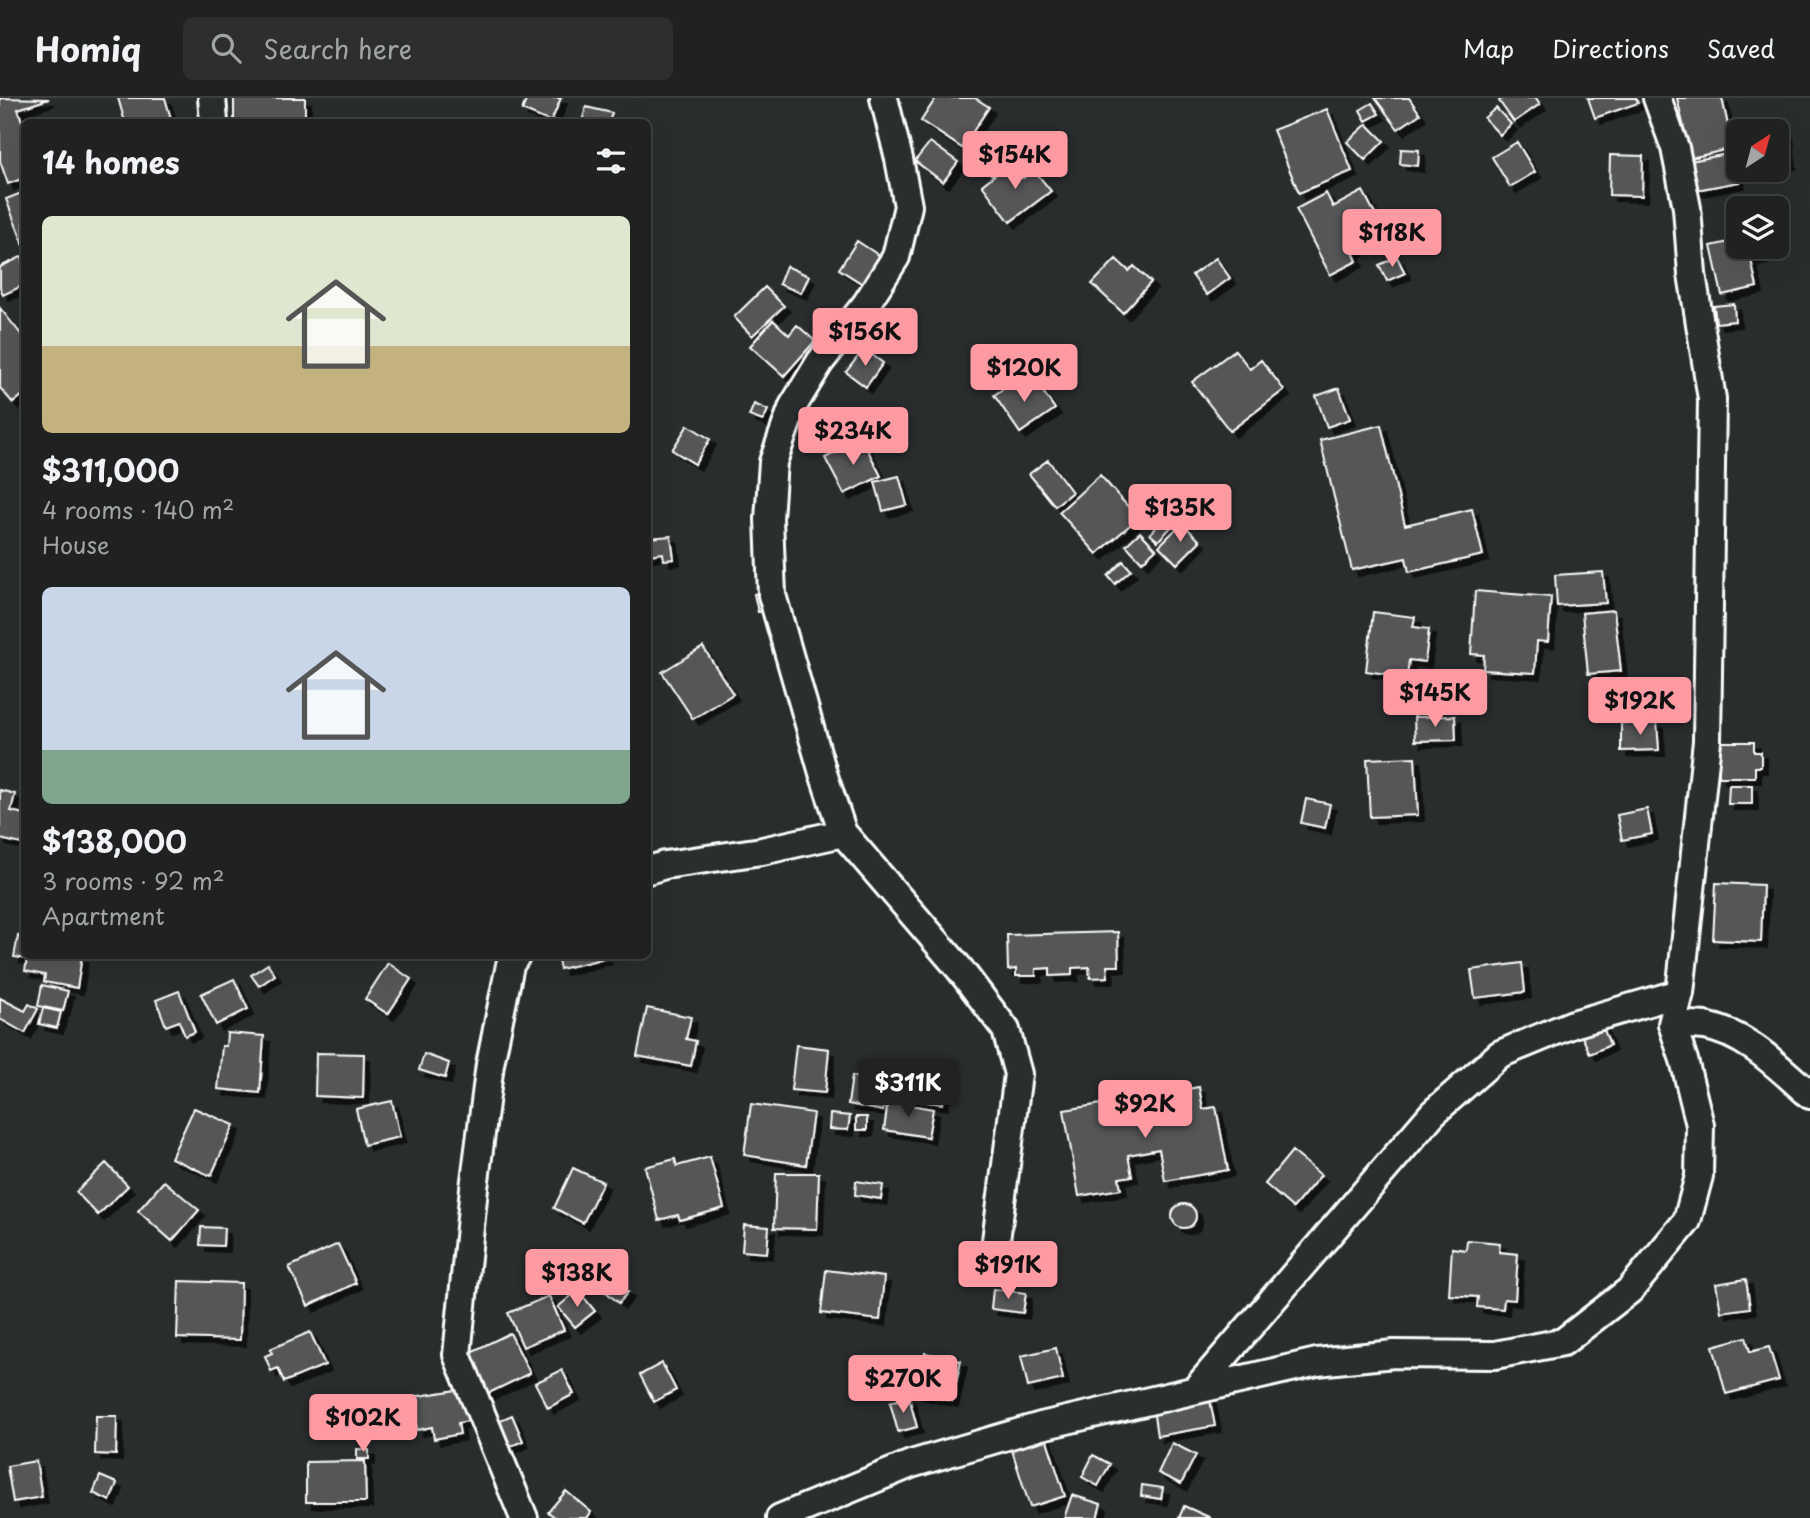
<!DOCTYPE html>
<html lang="en">
<head>
<meta charset="utf-8">
<style>
	body { margin:0; font-family:"Playpen Sans",sans-serif; background:#2d2f2f; color:#f1f3f6; height:100vh; display:flex; flex-direction:column; font-size:26px; white-space:nowrap }
	* { box-sizing:border-box; margin:0 }
	p { font-size:23px; color:#a2a4a5 }
	.icon { flex:none; width:38px; height:38px; fill:none; stroke:currentColor; stroke-width:2; stroke-linecap:round; stroke-linejoin:round }
	.map { position:relative; flex:1; overflow:hidden }
	.panel { position:absolute; left:21px; top:21px; width:630px; height:840px; display:flex; flex-direction:column; background:#202222; border-radius:10px; box-shadow:0 7px 28px #0002,0 0 0 2px #3d3f40 }
	.panel>* { flex:none }
	.needle { width:46px; rotate:36deg }
	.fabs { position:absolute; left:1726px; top:21px; display:grid; gap:14px }
	.fabs a { display:grid; place-items:center; width:63px; height:63px; border-radius:10px; background:#202222; box-shadow:0 7px 28px #0002,0 0 0 2px #3d3f40; font-size:35px }
	.price { position:absolute; translate:-50% -60px; padding:0 16px; border-radius:7px; background:#ff9aa2; color:#111; font-size:23px; line-height:46px; filter:drop-shadow(0 2px 4px #0008) }
	.price::after { content:''; position:absolute; left:50%; top:42px; width:21px; height:16px; margin-left:-10px; background:inherit; clip-path:polygon(0 0,100% 0,50% 100%) }
	.price.selected { background:#222; color:#fff }
	ul { padding:0; list-style:none }
	li { display:grid; align-content:center; gap:14px; height:371px; padding:0 21px }
	li span { display:grid; place-items:center; height:217px; border-radius:10px; color:#555 }
	li>.icon { margin-inline-start:auto }
	span .icon { width:126px; height:126px; fill:#fffc; stroke-width:1 }
	li b { font-size:30px }
	h2 { display:flex; justify-content:space-between; align-items:center; height:84px; padding:0 21px; font-size:30px }
	header { display:flex; align-items:center; gap:42px; box-sizing:border-box; height:98px; padding:0 35px; background:#202222; border-bottom:2px solid #3d3f40 }
	header strong { font-size:33px }
	nav { display:flex; gap:38px; margin-inline-start:auto; font-size:24px }
	.search { width:490px; height:63px; background:#2d2f2f; display:flex; align-items:center; gap:18px; box-sizing:border-box; padding:0 24px; border-radius:10px; color:#a2a4a5; font-size:26px }
	.map>svg:first-child { display:block }
	.building { fill:#555758; stroke:#fff; stroke-width:2; filter:url(#shadow) }
	.lines { fill:none; stroke-linecap:round; stroke-linejoin:round }
	.street-casing { stroke:#fff; stroke-width:32 }
	.street { stroke:#2a2d2e; stroke-width:26 }
</style>
</head>
<body>
<header>
<strong>Homiq</strong>
<div class="search"><svg class="icon" aria-label="search" viewBox="0 0 24 24"><circle cx="10" cy="10" r="6"/><path d="M15 15l6 6"/></svg>Search here</div>
<nav><a>Map</a><a>Directions</a><a>Saved</a></nav>
</header>
<div class="map">
<svg width="1810" height="1420" viewBox="0 0 1810 1420">
	<defs>
		<filter id="shadow"><feDropShadow dx="6" dy="6" stdDeviation="0" flood-color="#0009"/></filter>
	</defs>
	<rect width="100%" height="100%" fill="#2a2d2e"/>
	<filter id="ink" filterUnits="userSpaceOnUse"><feTurbulence type="fractalNoise" baseFrequency=".0143" numOctaves="2"/><feDisplacementMap in="SourceGraphic" scale="14" xChannelSelector="R" yChannelSelector="G"/><feConvolveMatrix kernelMatrix="1 2 1 2 8 2 1 2 1" color-interpolation-filters="sRGB"/></filter>
	<g filter="url(#ink)">
		<!-- building -->
		<path class="building" d="M 0,0 L 49,1 L 18,11 L 24,30 L 24,80 L 8,86 L 0,63 Z
			M 118,0 L 165,0 L 172,24 L 125,24 Z
			M 234,0 L 305,0 L 305,24 L 234,24 Z
			M 527,0 L 561,0 L 551,24 L 522,12 Z
			M 936,0 L 975,0 L 989,9 L 962,50 L 921,23 Z
			M 1375,0 L 1409,0 L 1420,16 L 1398,31 Z
			M 1503,0 L 1536,0 L 1540,6 L 1514,24 L 1499,3 Z
			M 1588,0 L 1636,0 L 1638,5 L 1595,20 Z
			M 1677,0 L 1722,0 L 1733,50 L 1691,60 Z
			M 1372,5 L 1379,16 L 1366,23 L 1360,12 Z
			M 586,9 L 612,15 L 609,24 L 582,24 Z
			M 1496,10 L 1511,26 L 1500,37 L 1484,20 Z
			M 1327,11 L 1352,73 L 1299,95 L 1273,32 Z
			M 1367,26 L 1384,43 L 1365,62 L 1347,44 Z
			M 1787,34 L 1790,65 L 1776,66 L 1776,35 Z
			M 1014,41 L 1023,53 L 992,77 L 982,65 Z
			M 930,44 L 958,64 L 943,84 L 915,63 Z
			M 1517,44 L 1535,74 L 1510,89 L 1492,59 Z
			M 982,47 L 990,56 L 977,69 L 969,60 Z
			M 1401,51 L 1419,52 L 1418,68 L 1400,66 Z
			M 1733,55 L 1739,84 L 1691,93 L 1685,64 Z
			M 1610,57 L 1643,58 L 1642,98 L 1609,97 Z
			M 1011,64 L 1023,80 L 1034,72 L 1051,93 L 1010,124 L 982,87 Z
			M 1363,93 L 1386,137 L 1353,154 L 1357,163 L 1330,177 L 1296,111 L 1326,95 L 1333,109 Z
			M 24,94 L 24,148 L 6,101 Z
			M 1738,142 L 1738,149 L 1760,149 L 1762,160 L 1751,162 L 1757,189 L 1722,197 L 1711,148 Z
			M 857,143 L 883,160 L 866,188 L 839,171 Z
			M 23,158 L 24,187 L 3,197 L 0,189 L 0,169 Z
			M 1397,159 L 1405,175 L 1387,183 L 1379,167 Z
			M 1216,160 L 1230,180 L 1207,197 L 1192,177 Z
			M 1116,161 L 1129,173 L 1134,168 L 1151,184 L 1123,215 L 1092,186 Z
			M 786,168 L 809,178 L 801,195 L 779,186 Z
			M 765,189 L 784,208 L 752,238 L 734,219 Z
			M 1734,206 L 1735,223 L 1716,225 L 1714,208 Z
			M 0,210 L 24,240 L 24,296 L 13,305 L 0,290 Z
			M 773,222 L 789,237 L 797,227 L 815,243 L 784,278 L 750,248 Z
			M 864,251 L 883,265 L 866,289 L 846,274 Z
			M 1235,252 L 1250,271 L 1261,262 L 1284,292 L 1230,333 L 1192,284 Z
			M 1023,278 L 1033,293 L 1039,288 L 1055,311 L 1020,335 L 994,297 Z
			M 1339,290 L 1350,321 L 1327,329 L 1316,298 Z
			M 754,306 L 768,312 L 763,323 L 749,318 Z
			M 844,312 L 854,329 L 847,334 L 836,317 Z
			M 688,327 L 710,341 L 695,366 L 672,352 Z
			M 1381,327 L 1405,427 L 1472,411 L 1483,457 L 1409,474 L 1406,460 L 1352,472 L 1320,342 Z
			M 862,341 L 881,378 L 844,396 L 825,360 Z
			M 1048,362 L 1072,394 L 1055,408 L 1029,376 Z
			M 1100,377 L 1138,420 L 1097,456 L 1059,414 Z
			M 899,378 L 907,407 L 883,413 L 875,384 Z
			M 1166,419 L 1174,426 L 1158,443 L 1150,436 Z
			M 1182,425 L 1200,443 L 1177,466 L 1159,448 Z
			M 1140,434 L 1156,451 L 1142,464 L 1126,447 Z
			M 671,438 L 674,461 L 664,462 L 663,455 L 648,457 L 648,440 Z
			M 1123,463 L 1131,472 L 1115,486 L 1108,478 Z
			M 1603,474 L 1606,505 L 1557,508 L 1555,477 Z
			M 766,493 L 769,512 L 758,514 L 754,496 Z
			M 1475,493 L 1551,499 L 1548,544 L 1537,543 L 1535,575 L 1483,572 L 1484,557 L 1471,556 Z
			M 1614,512 L 1621,573 L 1588,576 L 1582,515 Z
			M 1373,514 L 1415,519 L 1413,529 L 1429,531 L 1425,564 L 1409,562 L 1407,579 L 1366,573 Z
			M 703,549 L 733,596 L 693,621 L 662,574 Z
			M 1455,618 L 1456,642 L 1415,643 L 1414,619 Z
			M 1657,624 L 1659,652 L 1621,653 L 1621,625 Z
			M 1719,644 L 1754,644 L 1754,654 L 1761,654 L 1761,669 L 1755,669 L 1755,679 L 1719,679 Z
			M 1415,659 L 1418,717 L 1370,719 L 1367,661 Z
			M 1729,687 L 1752,687 L 1752,706 L 1728,706 Z
			M 0,692 L 15,696 L 11,713 L 24,716 L 24,737 L 22,746 L 0,741 Z
			M 1306,701 L 1330,706 L 1325,730 L 1301,725 Z
			M 1647,711 L 1652,736 L 1622,742 L 1617,717 Z
			M 1716,785 L 1763,787 L 1761,844 L 1713,842 Z
			M 1118,834 L 1119,868 L 1107,868 L 1108,879 L 1090,880 L 1089,869 L 1072,870 L 1072,877 L 1050,878 L 1050,870 L 1036,871 L 1036,878 L 1016,878 L 1016,871 L 1008,872 L 1007,837 Z
			M 18,838 L 24,840 L 24,858 L 82,858 L 77,890 L 44,884 L 45,877 L 25,873 L 27,861 L 14,859 Z
			M 557,858 L 605,858 L 606,860 L 560,871 Z
			M 388,865 L 411,881 L 388,916 L 365,901 Z
			M 1522,865 L 1525,894 L 1475,900 L 1471,872 Z
			M 268,866 L 275,877 L 259,888 L 251,877 Z
			M 234,881 L 248,911 L 216,927 L 201,896 Z
			M 42,887 L 68,893 L 63,913 L 38,908 Z
			M 179,893 L 195,934 L 185,938 L 179,923 L 166,928 L 156,902 Z
			M 0,900 L 25,913 L 29,906 L 38,911 L 25,935 L 0,921 Z
			M 43,910 L 61,914 L 57,930 L 39,926 Z
			M 647,910 L 691,919 L 686,941 L 696,943 L 691,968 L 637,958 Z
			M 1602,927 L 1610,947 L 1590,956 L 1581,936 Z
			M 227,935 L 264,938 L 260,995 L 218,991 L 222,948 L 226,948 Z
			M 796,947 L 829,951 L 825,995 L 791,992 Z
			M 316,955 L 364,956 L 363,1000 L 315,998 Z
			M 424,956 L 449,965 L 445,980 L 419,972 Z
			M 897,973 L 946,979 L 942,1006 L 894,1000 Z
			M 852,978 L 887,984 L 883,1013 L 848,1006 Z
			M 1199,989 L 1203,1011 L 1216,1009 L 1228,1072 L 1165,1083 L 1159,1051 L 1128,1057 L 1132,1078 L 1119,1080 L 1121,1091 L 1079,1098 L 1064,1012 L 1108,1005 L 1110,1019 L 1149,1013 L 1147,998 Z
			M 392,1003 L 400,1039 L 364,1047 L 356,1011 Z
			M 888,1003 L 933,1011 L 928,1039 L 884,1032 Z
			M 751,1006 L 813,1015 L 806,1067 L 744,1057 Z
			M 194,1010 L 234,1027 L 211,1078 L 171,1060 Z
			M 830,1016 L 850,1018 L 848,1032 L 829,1031 Z
			M 856,1019 L 867,1019 L 867,1032 L 856,1032 Z
			M 1292,1053 L 1321,1077 L 1293,1110 L 1265,1086 Z
			M 710,1059 L 724,1110 L 680,1122 L 678,1117 L 659,1122 L 645,1069 L 675,1061 L 677,1068 Z
			M 106,1065 L 128,1088 L 98,1117 L 76,1094 Z
			M 573,1070 L 603,1084 L 583,1125 L 554,1110 Z
			M 776,1075 L 819,1075 L 817,1131 L 774,1130 Z
			M 164,1083 L 199,1112 L 172,1143 L 138,1113 Z
			M 856,1083 L 883,1087 L 881,1101 L 855,1097 Z
			M1172 1118a12 12 0 1 1 24 0a12 12 0 1 1-24 0Z
			M 744,1127 L 769,1129 L 767,1155 L 742,1153 Z
			M 201,1129 L 224,1130 L 223,1148 L 200,1147 Z
			M 1467,1142 L 1500,1145 L 1499,1154 L 1518,1156 L 1515,1202 L 1504,1201 L 1503,1211 L 1477,1209 L 1478,1199 L 1449,1197 L 1452,1150 L 1466,1152 Z
			M 338,1146 L 356,1185 L 308,1208 L 289,1169 Z
			M 593,1157 L 605,1168 L 588,1184 L 577,1173 Z
			M 826,1172 L 884,1179 L 880,1222 L 821,1215 Z
			M 609,1179 L 628,1194 L 619,1205 L 600,1189 Z
			M 1746,1181 L 1750,1210 L 1721,1214 L 1716,1186 Z
			M 179,1183 L 241,1185 L 240,1242 L 177,1240 Z
			M 993,1191 L 1026,1195 L 1023,1215 L 991,1211 Z
			M 578,1192 L 595,1213 L 575,1229 L 558,1209 Z
			M 549,1198 L 564,1232 L 523,1249 L 508,1215 Z
			M 310,1234 L 325,1267 L 284,1284 L 278,1270 L 271,1273 L 265,1258 L 272,1255 L 270,1251 Z
			M 510,1235 L 530,1275 L 487,1296 L 467,1256 Z
			M 1746,1239 L 1750,1254 L 1769,1249 L 1779,1282 L 1726,1296 L 1713,1248 Z
			M 1056,1250 L 1063,1281 L 1028,1289 L 1021,1258 Z
			M 925,1255 L 961,1263 L 952,1303 L 916,1295 Z
			M 662,1265 L 676,1292 L 654,1304 L 640,1277 Z
			M 562,1272 L 574,1296 L 548,1310 L 535,1285 Z
			M 463,1291 L 468,1323 L 458,1325 L 460,1336 L 434,1341 L 432,1329 L 417,1332 L 412,1299 Z
			M 1208,1292 L 1215,1328 L 1157,1338 L 1153,1311 Z
			M 909,1299 L 917,1329 L 898,1334 L 890,1304 Z
			M 512,1317 L 523,1343 L 502,1352 L 491,1326 Z
			M 96,1318 L 117,1318 L 116,1357 L 95,1356 Z
			M 1045,1336 L 1065,1398 L 1030,1409 L 1010,1346 Z
			M 1172,1345 L 1196,1357 L 1181,1386 L 1158,1375 Z
			M 357,1351 L 369,1352 L 369,1361 L 357,1361 Z
			M 1093,1357 L 1110,1366 L 1098,1388 L 1082,1379 Z
			M 36,1363 L 42,1399 L 13,1404 L 7,1368 Z
			M 365,1363 L 366,1404 L 306,1404 L 306,1364 Z
			M 100,1378 L 117,1385 L 110,1403 L 93,1395 Z
			M 1142,1387 L 1163,1390 L 1161,1401 L 1141,1398 Z
			M 566,1393 L 591,1414 L 587,1420 L 556,1420 L 548,1414 Z
			M 1072,1397 L 1101,1406 L 1097,1420 L 1064,1420 Z
			M 1184,1408 L 1211,1420 L 1179,1420 Z"/>
		<g class="lines">
			<defs>
				<path id="street" d="M 212,0 L 214,24
					M 884,0 L 899,61 L 908,108 L 896,159 L 866,206 L 820,264 L 793,308 L 773,364 L 769,421 L 772,497 L 823,675 L 843,735 L 959,870 L 1006,932 L 1018,976 L 995,1150
					M 648,772 L 665,767 L 762,753 L 843,735
					M 516,858 L 510,867 L 490,966 L 474,1090 L 457,1257 L 524,1420
					M 1672,926 C 1683,927 1694,927 1705,928 C 1748,936 1779,970 1810,997
					M 1196,1291 L 1433,1015 L 1500,956 L 1573,926 L 1680,895
					M 780,1420 L 911,1366 L 1041,1328 L 1317,1264 L 1394,1256 L 1495,1257 L 1563,1244 L 1630,1192 L 1687,1123 L 1699,1078 L 1700,1027 L 1684,962 L 1672,926 L 1680,895 L 1707,643 L 1712,301 L 1692,176 L 1687,110 L 1675,50 L 1657,0"/>
			</defs>
			<!-- street casing -->
			<use href="#street" class="street-casing"/>
			<!-- street -->
			<use href="#street" class="street"/>
		</g>
	</g>
</svg>
<div class="fabs">
<a><svg class="needle" viewBox="-14 -14 28 28"><path d="M0-13l5 13h-10z" fill="#e53935"/><path d="M0 13l5-13h-10z" fill="#a2a4a5"/></svg></a>
<a><svg class="icon" aria-label="layers" viewBox="0 0 24 24"><path d="M12 4l9 5-9 5-9-5zM3 14l9 5 9-5"/></svg></a>
</div>
<b class="price" style="left:1015px;top:93px">$154K</b>
<b class="price" style="left:1392px;top:171px">$118K</b>
<b class="price" style="left:865px;top:270px">$156K</b>
<b class="price" style="left:1024px;top:306px">$120K</b>
<b class="price" style="left:853px;top:369px">$234K</b>
<b class="price" style="left:1180px;top:446px">$135K</b>
<b class="price" style="left:1435px;top:631px">$145K</b>
<b class="price" style="left:1640px;top:639px">$192K</b>
<b class="price selected" style="left:908px;top:1021px">$311K</b>
<b class="price" style="left:1145px;top:1042px">$92K</b>
<b class="price" style="left:1008px;top:1203px">$191K</b>
<b class="price" style="left:577px;top:1211px">$138K</b>
<b class="price" style="left:903px;top:1317px">$270K</b>
<b class="price" style="left:363px;top:1356px">$102K</b>
<section class="panel">
<h2>14 homes<svg class="icon" aria-label="filters" viewBox="0 0 24 24"><path d="M4 7h16M4 17h16"/><circle cx="9" cy="7" r="2"/><circle cx="15" cy="17" r="2"/></svg></h2>
<ul>
<li><span style="background:linear-gradient(#dfe7d0 60%,#c2b280 0)"><svg class="icon" aria-label="home" viewBox="0 0 24 24"><path d="M3 11l9-7 9 7M6 9v11h12V9"/></svg></span><div><b>$311,000</b><p>4 rooms · 140 m²</p><p>House</p></div></li>
<li><span style="background:linear-gradient(#c9d6e8 75%,#7fa58c 0)"><svg class="icon" aria-label="home" viewBox="0 0 24 24"><path d="M3 11l9-7 9 7M6 9v11h12V9"/></svg></span><div><b>$138,000</b><p>3 rooms · 92 m²</p><p>Apartment</p></div></li>
</ul>
</section>
</div>
</body>
</html>
